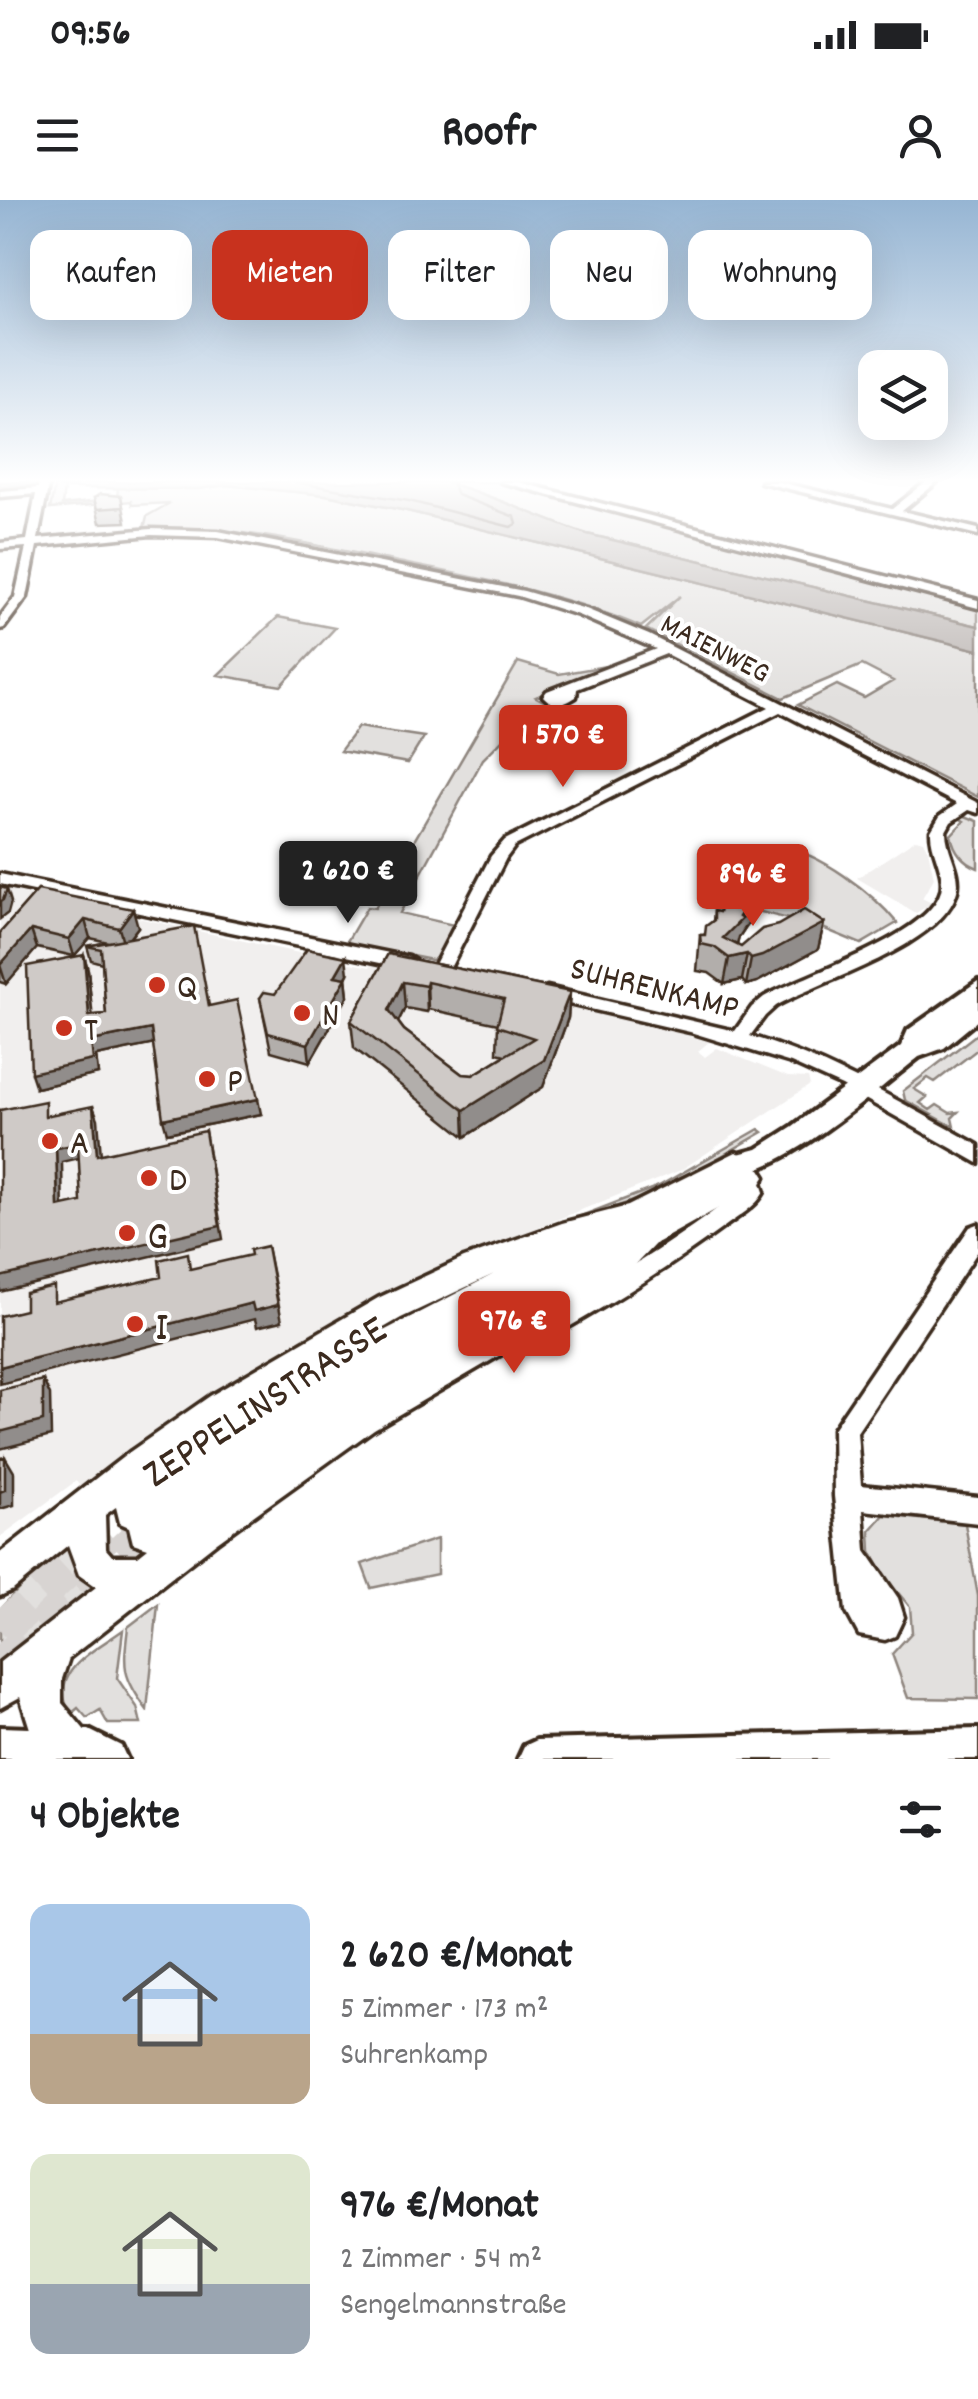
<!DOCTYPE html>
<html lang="de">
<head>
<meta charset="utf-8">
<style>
	body { margin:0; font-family:Dekko,sans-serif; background:#f6f6f6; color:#202124; height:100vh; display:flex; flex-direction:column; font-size:38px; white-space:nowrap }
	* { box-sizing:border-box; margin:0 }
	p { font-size:32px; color:#757577 }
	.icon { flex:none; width:55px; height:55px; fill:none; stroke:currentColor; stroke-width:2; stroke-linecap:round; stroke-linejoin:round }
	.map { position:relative; height:1559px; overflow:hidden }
	.details { display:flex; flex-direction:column; background:#fff; flex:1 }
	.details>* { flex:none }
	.hud { position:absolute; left:30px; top:30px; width:920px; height:90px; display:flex; gap:20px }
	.controls { position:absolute; left:858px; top:150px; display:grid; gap:20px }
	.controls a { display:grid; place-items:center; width:90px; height:90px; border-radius:20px; background:#fff; box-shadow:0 10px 40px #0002; font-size:50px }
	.price { position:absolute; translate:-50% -85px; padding:0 22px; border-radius:10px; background:#c8321e; color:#fff; font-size:32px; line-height:65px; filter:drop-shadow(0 2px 5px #0008) }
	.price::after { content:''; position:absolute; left:50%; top:60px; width:30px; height:22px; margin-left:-15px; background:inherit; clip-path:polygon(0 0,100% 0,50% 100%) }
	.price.on { background:#222; color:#fff }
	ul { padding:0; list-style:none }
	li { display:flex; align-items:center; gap:30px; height:250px; padding:0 30px }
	li span { display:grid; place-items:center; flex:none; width:280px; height:200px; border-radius:20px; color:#555 }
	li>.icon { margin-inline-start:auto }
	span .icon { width:120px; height:120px; fill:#fffc; stroke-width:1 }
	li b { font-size:42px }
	h2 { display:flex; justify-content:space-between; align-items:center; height:120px; padding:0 30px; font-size:42px }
	.tag { padding:0 35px; border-radius:20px; background:#fff; box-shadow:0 10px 40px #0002; font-size:35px; line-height:90px }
	.tag.on { background:#c8321e; color:#fff }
	.status { display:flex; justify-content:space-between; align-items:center; height:70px; padding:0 50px; background:#fff; direction:ltr }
	.status svg { height:28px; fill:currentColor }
	header { display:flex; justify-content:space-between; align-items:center; height:130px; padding:0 30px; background:#fff; font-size:45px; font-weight:800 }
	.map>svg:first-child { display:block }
	.built { fill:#f1efee }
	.green { fill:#e2e0de; stroke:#8e857e; stroke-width:2.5 }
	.water { fill:#bcb6b3; stroke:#887e77; stroke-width:2.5 }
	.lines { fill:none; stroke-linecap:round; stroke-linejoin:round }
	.shore { stroke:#6f625a; stroke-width:2.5 }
	.highway-tunnel { stroke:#d8d4d2; stroke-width:36; stroke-dasharray:36 19; stroke-linecap:butt }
	.minor-casing { stroke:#3b2a1e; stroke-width:7 }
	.major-casing { stroke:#3b2a1e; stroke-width:8 }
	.highway-casing { stroke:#3b2a1e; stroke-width:7 }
	.minor { fill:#fff; fill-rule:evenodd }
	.major { fill:#fff; fill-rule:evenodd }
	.highway { fill:#fff; fill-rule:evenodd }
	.wall { fill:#b2aeab; stroke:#3b2a1e; stroke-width:2.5; fill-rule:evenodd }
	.shaded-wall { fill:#918d8b; stroke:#3b2a1e; stroke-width:2.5 }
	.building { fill:#cfcac7; stroke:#3b2a1e; stroke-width:2.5; fill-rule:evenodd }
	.poi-dot { fill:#c8321e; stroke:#fff; stroke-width:4 }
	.labels { text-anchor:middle; stroke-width:8; stroke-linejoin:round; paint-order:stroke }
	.far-street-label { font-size:30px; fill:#3b2a1e; stroke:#fff }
	.poi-label { font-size:35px; fill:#3b2a1e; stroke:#fff; text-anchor:start }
	.street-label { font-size:35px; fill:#3b2a1e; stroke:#fff }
	.near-poi-label { font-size:42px; fill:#3b2a1e; stroke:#fff; text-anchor:start }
	.near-street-label { font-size:42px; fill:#3b2a1e; stroke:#fff }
</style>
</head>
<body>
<div class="status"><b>09:56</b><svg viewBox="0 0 49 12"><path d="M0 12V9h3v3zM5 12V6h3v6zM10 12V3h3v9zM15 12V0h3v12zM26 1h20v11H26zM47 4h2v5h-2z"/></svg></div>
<header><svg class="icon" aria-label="menu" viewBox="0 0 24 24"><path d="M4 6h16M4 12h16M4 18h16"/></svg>Roofr<svg class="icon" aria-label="person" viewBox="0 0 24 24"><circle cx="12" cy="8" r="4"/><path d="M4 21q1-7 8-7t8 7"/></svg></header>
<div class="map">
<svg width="978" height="1559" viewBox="0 0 978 1559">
	<rect width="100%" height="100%" fill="#fff"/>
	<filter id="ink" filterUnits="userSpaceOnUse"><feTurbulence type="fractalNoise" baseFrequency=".01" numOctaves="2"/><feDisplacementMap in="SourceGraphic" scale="20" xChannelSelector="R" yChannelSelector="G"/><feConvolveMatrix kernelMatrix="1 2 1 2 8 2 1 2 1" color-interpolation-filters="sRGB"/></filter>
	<g filter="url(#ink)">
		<!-- built -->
		<path class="built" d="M 916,639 L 923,641 L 928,650 L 934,678 L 922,698 L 932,703 L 916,713 L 857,678 Z
			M 0,688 L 294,752 L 370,767 L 372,763 L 597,810 L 709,842 L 698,851 L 705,857 L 717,848 L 788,877 L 808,878 L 810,885 L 681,970 L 463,1057 L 362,1106 L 239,1177 L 82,1289 L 76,1281 L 0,1337 Z"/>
		<!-- green -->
		<path class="green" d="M 444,282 L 499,282 L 978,406 L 978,426 L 587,334 C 538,318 494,295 444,282 Z
			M 55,285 L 64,288 L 62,305 L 117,299 L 118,287 L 198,289 L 226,285 L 326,295 L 407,311 L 978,450 L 978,597 L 798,505 L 837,485 L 864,498 L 893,481 L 862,465 L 783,498 L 646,429 L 680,396 L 641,427 C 569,396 494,381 418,366 C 327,348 237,324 144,328 L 147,316 L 170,303 L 132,305 L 131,301 L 50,309 Z
			M 278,417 L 335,428 L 281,486 L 218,475 Z
			M 518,462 L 559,474 L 612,465 L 536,497 L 562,511 L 542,542 L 506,536 L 483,559 L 400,713 L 454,725 L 438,757 L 432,760 L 346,743 L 367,707 L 375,708 Z
			M 358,527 L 424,537 L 408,563 L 340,551 Z
			M 960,614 L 978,621 L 978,668 C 963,662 954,651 951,635 L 964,621 L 956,616 Z
			M 781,647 C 819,652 873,693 897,723 L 861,744 L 820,727 L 706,698 L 753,658 Z
			M 978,833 L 978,849 L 935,882 L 928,878 L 914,889 L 927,897 L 920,903 L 930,910 L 937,905 L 950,913 L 958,912 L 952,918 L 954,927 L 905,900 L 903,891 Z
			M 759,929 L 763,932 L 661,991 L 485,1053 L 659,986 Z
			M 884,1315 L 965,1324 L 978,1396 L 978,1499 L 908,1498 L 892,1454 L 912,1432 L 910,1407 L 884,1376 L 871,1351 L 870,1331 Z
			M 68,1336 L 101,1384 L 0,1479 L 0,1409 Z
			M 437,1339 L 437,1374 L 371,1388 L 362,1364 Z
			M 158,1404 L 147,1510 C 122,1476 123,1468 128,1427 Z
			M 123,1430 L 117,1478 L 137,1507 L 141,1524 L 108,1524 L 100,1510 L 87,1518 L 78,1508 L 71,1514 C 45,1473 94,1451 123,1430 Z"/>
		<!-- water -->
		<path class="water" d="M 0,282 L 444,282 C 494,295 538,318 587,334 L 978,426 L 978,450 L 407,311 L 326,295 L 226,285 L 198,289 L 61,288 L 55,283 L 0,286 Z"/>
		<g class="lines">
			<!-- shore -->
			<path class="shore" d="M 293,282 L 409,301 L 511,327 L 517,324 L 515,317 L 457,295 L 452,282"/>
			<!-- highway-tunnel -->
			<path class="highway-tunnel" d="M 0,1431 L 133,1310
				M 0,1466 L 146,1330"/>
			<defs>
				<path id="minor" d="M 39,282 L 49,282 L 38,339 L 151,329 L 218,331 L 524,391 L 586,409 L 649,435 L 978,603 L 978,613 L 969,610 L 951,622 L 946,631 C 946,651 962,671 957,691 C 943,746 821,780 776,806 L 765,816 L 750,836 C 833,861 903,904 978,945 L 978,963 L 842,886 L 791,863 L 690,832 L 547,799 L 538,793 L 547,787 L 735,831 L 752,807 L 764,797 C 803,775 928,737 941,691 C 946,671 930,651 931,631 L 940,616 L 957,604 L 780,512 L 515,646 L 506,658 L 447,774 L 435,774 L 432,770 L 491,656 L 505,640 L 769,507 L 666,454 L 577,489 L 576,497 C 563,505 555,509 543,496 L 547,491 L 656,449 L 578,415 L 518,396 L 218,337 L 151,335 L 37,346 L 27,397 L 4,428 L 0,429 L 0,417 L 15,397 L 26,347 L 0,349 L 0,343 L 27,340 L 36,294 L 0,297 L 0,291 L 38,288 Z
					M 501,282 L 518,282 L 978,400 L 978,408 Z
					M 761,282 L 779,282 L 892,309 L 926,282 L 937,282 L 902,311 L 978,329 L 978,335 Z
					M 0,674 L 409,757 L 418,763 L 409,769 L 0,684 Z
					M 750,969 L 757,971 L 764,992 C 756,1007 737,1017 724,1027 C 663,1072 599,1111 533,1147 L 525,1150 L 517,1147 L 513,1140 L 517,1133 C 596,1090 672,1044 743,989 L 740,977 L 743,971 Z
					M 978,1024 L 978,1051 L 857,1232 L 861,1285 L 978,1297 L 978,1323 L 863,1310 L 866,1351 L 898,1398 L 904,1417 L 895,1436 L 885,1440 L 859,1435 L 846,1411 L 834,1296 L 833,1229 L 970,1027 Z"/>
				<path id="major" d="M 978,781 L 978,820 L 944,848 L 919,857 C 883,885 770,986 727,971 L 723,964 L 727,957 L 757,949 L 793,926 L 901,846 L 908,830 Z
					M 0,1527 L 89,1530 L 121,1546 L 127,1559 L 0,1559 Z
					M 978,1529 L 978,1559 L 518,1559 L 524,1546 L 537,1540 Z"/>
				<path id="highway" d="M 736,952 L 746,956 L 750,965 L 760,969 L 765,977 L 760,985 L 656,1043 L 631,1069 L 577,1110 L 374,1229 L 217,1342 L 69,1458 L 62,1479 L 62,1503 L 88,1534 L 94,1549 L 90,1559 L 53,1559 L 30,1529 L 20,1497 L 0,1508 L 0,1462 L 96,1387 L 79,1375 L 68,1345 L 13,1390 L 0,1396 L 0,1353 L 131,1251 L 210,1196 L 378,1098 L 464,1058 L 562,1023 L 628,1006 ZM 494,1074 L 335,1156 L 401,1118 ZM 116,1307 L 120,1323 L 129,1327 L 133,1343 L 148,1348 L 138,1356 L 112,1356 L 106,1349 L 105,1315 Z"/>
			</defs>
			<!-- minor casing -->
			<use href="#minor" class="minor-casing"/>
			<!-- major casing -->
			<use href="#major" class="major-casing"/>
			<!-- highway casing -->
			<use href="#highway" class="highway-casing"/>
			<!-- minor -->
			<use href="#minor" class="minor"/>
			<!-- major -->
			<use href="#major" class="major"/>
			<!-- highway -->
			<use href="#highway" class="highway"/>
		</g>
		<!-- wall -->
		<path class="wall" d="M 121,296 L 126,322 L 100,323 L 94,298 Z
			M 38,690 L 138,727 L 130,738 L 210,806 L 261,914 L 167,933 L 153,844 L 96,856 L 98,874 L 36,888 L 84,755 L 88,770 L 92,815 L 106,814 L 102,763 L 91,760 L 87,746 L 108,742 L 90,738 L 74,756 L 37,748 L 6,784 L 0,782 L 0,733 Z
			M 714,711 L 749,722 L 739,737 L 737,745 L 741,747 L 824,723 L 818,749 L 757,782 L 746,785 L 742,780 L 724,784 L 709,773 L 697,771 L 700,735 L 704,735 L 713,721 Z
			M 388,754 L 570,792 L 568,818 L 543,887 L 465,937 L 354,848 L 351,821 ZM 405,808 L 427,812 L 428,809 L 498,824 L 497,853 L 505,855 L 473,875 L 462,874 L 404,830 L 398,822 Z
			M 348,774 L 346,778 L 348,796 L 310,862 L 271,851 L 260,798 Z"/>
		<!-- shaded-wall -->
		<path class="shaded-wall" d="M 7,689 L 11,702 L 8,713 L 0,719 L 0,702 Z
			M 753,696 L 749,722 L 739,737 L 737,745 L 723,738 Z
			M 133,709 L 138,727 L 124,745 L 119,728 Z
			M 85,720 L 90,738 L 74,756 L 69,739 Z
			M 824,723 L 818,749 L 757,782 L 746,785 L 751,759 Z
			M 31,730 L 37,748 L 6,784 L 0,765 Z
			M 747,754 L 742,780 L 724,784 L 729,758 Z
			M 84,755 L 88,770 L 94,830 L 89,816 Z
			M 346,757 L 348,774 L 337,793 L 335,776 Z
			M 346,778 L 348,796 L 310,862 L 308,844 Z
			M 403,782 L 405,808 L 391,836 L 389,810 Z
			M 427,782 L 428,809 L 427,812 L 426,786 Z
			M 570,792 L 568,818 L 543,887 L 465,937 L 464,910 L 544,860 Z
			M 151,829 L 155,844 L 96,856 L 98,874 L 36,888 L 31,873 L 91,841 Z
			M 258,899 L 261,914 L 167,933 L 163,919 Z
			M 93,906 L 98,919 L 102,968 L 97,955 Z
			M 205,931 L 223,1039 L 0,1092 L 0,1077 Z
			M 78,944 L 83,957 L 62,962 L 63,1020 L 58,1007 L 56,948 Z
			M 267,1046 L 282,1121 L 257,1127 L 255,1119 L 0,1184 L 0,1167 L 252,1103 Z
			M 43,1180 L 50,1195 L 51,1236 L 0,1249 L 0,1232 Z
			M 5,1257 L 14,1272 L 14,1305 L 0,1309 L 0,1292 Z"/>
		<!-- building -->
		<path class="building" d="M 100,294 L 121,296 L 123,307 L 97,309 L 94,298 Z
			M 0,687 L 7,689 L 3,700 L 0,702 Z
			M 727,689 L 753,696 L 739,717 L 742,719 L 723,738 L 741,747 L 762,729 L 778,725 L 804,710 L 824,723 L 762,756 L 751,759 L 747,754 L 729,758 L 714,747 L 701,744 L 700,735 L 705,735 L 706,726 L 714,720 L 714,711 L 719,712 Z
			M 38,690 L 133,709 L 119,728 L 85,720 L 69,739 L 31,730 L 0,765 L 0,733 Z
			M 194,726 L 209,806 L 237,800 L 258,899 L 163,919 L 151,829 L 91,841 L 93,860 L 31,873 L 27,766 L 84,755 L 89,816 L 106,814 L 101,749 L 87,746 Z
			M 307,749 L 346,757 L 335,776 L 346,778 L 308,844 L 268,833 L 260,798 L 264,792 L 275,794 Z
			M 388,754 L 570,792 L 544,860 L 464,910 L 351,821 ZM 403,782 L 426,786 L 427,782 L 504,799 L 497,826 L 534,838 L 473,875 L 462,874 L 404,830 L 389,810 Z
			M 45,901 L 45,916 L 93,906 L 97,955 L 205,931 L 220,1026 L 0,1077 L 0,910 ZM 78,944 L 81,1002 L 58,1007 L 56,948 Z
			M 267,1046 L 278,1105 L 254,1111 L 252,1103 L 0,1167 L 0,1116 L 25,1110 L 25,1093 L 54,1086 L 54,1102 L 161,1077 L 159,1060 L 188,1053 L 190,1069 L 251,1055 L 250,1050 Z
			M 43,1180 L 43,1221 L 0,1232 L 0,1190 Z
			M 5,1257 L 5,1290 L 0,1292 L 0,1258 Z"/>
	</g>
	<!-- sky -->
	<linearGradient id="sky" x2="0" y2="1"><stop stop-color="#96b5d3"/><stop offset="0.56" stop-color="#fff"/><stop offset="1" stop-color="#fff" stop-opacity="0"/></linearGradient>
	<rect width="978" height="500" fill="url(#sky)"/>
	<!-- markers -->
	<g class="poi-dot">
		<circle cx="157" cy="785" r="10"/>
		<circle cx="302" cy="813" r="10"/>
		<circle cx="64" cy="828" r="10"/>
		<circle cx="207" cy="879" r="10"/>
		<circle cx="50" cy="941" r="10"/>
		<circle cx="149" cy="978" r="10"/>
		<circle cx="127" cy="1033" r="10"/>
		<circle cx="135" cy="1124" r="10"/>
	</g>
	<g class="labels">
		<!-- far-street labels -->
		<g class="far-street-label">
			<text transform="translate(716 447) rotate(27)" y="10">MAIENWEG</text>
		</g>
		<!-- poi labels -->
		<g class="poi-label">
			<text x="177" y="797">Q</text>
			<text x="322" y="825">N</text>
			<text x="84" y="840">T</text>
			<text x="227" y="891">P</text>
			<text x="70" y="953">A</text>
			<text x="169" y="990">D</text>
		</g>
		<!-- street labels -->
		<g class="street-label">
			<text transform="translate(655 786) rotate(14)" y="12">SUHRENKAMP</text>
		</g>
		<!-- near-poi labels -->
		<g class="near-poi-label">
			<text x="147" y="1048">G</text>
			<text x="155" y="1139">I</text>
		</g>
		<!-- near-street labels -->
		<g class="near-street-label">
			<text transform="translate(263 1199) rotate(-33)" y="15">ZEPPELINSTRASSE</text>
		</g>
	</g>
</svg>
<div class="controls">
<a><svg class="icon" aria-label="layers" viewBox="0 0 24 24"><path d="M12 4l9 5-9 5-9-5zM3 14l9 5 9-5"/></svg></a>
</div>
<b class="price" style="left:563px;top:590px">1 570 €</b>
<b class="price on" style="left:348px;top:726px">2 620 €</b>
<b class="price" style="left:753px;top:729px">896 €</b>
<b class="price" style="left:514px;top:1176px">976 €</b>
<div class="hud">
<a class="tag">Kaufen</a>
<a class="tag on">Mieten</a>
<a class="tag">Filter</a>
<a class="tag">Neu</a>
<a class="tag">Wohnung</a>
</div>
</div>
<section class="details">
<h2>4 Objekte<svg class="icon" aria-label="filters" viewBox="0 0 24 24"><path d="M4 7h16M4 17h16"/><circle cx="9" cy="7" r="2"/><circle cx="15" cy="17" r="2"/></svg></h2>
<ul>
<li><span style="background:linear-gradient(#a9c7e8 65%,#b9a48a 0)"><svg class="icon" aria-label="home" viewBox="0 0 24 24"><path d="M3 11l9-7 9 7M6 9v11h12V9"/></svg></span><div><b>2 620 €/Monat</b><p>5 Zimmer · 173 m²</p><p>Suhrenkamp</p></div></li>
<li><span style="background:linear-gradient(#dfe7d0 65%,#9aa5b1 0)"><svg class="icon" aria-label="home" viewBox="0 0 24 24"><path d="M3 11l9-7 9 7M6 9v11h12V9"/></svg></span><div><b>976 €/Monat</b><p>2 Zimmer · 54 m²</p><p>Sengelmannstraße</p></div></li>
</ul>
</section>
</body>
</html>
